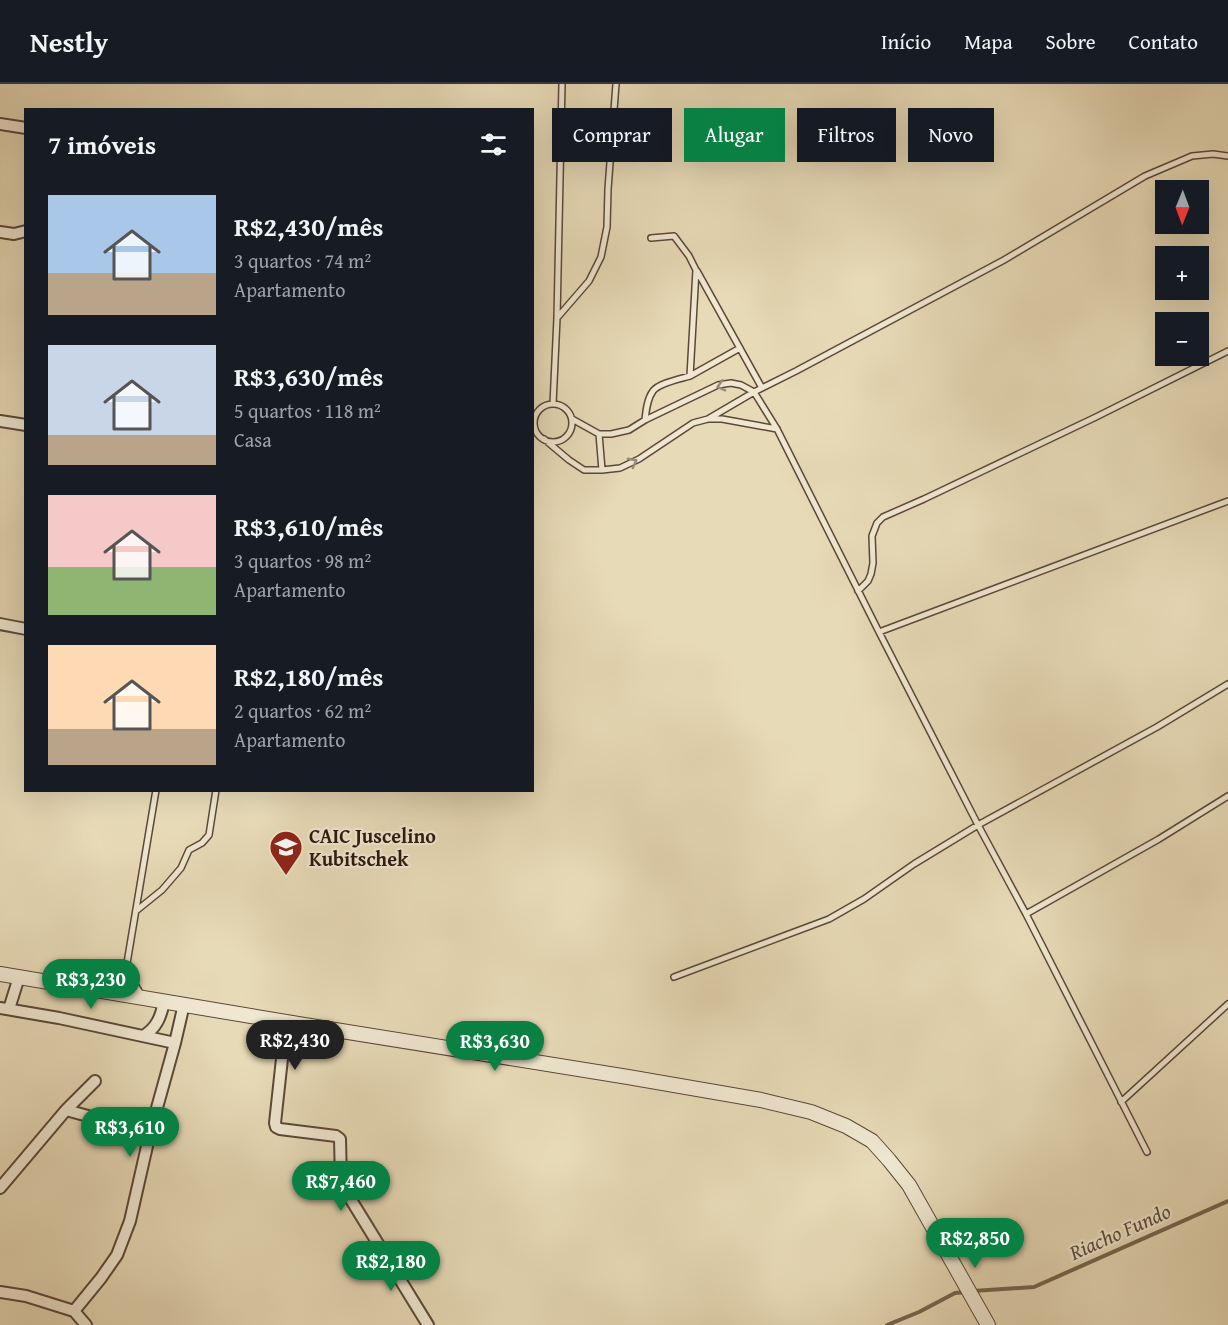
<!DOCTYPE html>
<html lang="pt">
<head>
<meta charset="utf-8">
<style>
	body { margin:0; font-family:"Gentium Book Plus",serif; background:#20242c; color:#f1f3f6; height:100vh; display:flex; flex-direction:column; font-size:22px; white-space:nowrap }
	* { box-sizing:border-box; margin:0 }
	p { font-size:20px; color:#9ea1a6 }
	.icon { flex:none; width:33px; height:33px; fill:none; stroke:currentColor; stroke-width:2; stroke-linecap:round; stroke-linejoin:round }
	.map { position:relative; flex:1; overflow:hidden }
	.sheet { position:absolute; left:24px; top:24px; width:510px; height:684px; display:flex; flex-direction:column; background:#171b24; border-radius:0px; box-shadow:0 6px 24px #0002 }
	.sheet>* { flex:none }
	.top-card { position:absolute; left:552px; top:24px; width:570px; height:54px; display:flex; gap:12px }
	.needle { width:39px; rotate:181deg }
	.controls { position:absolute; left:1155px; top:96px; display:grid; gap:12px }
	.controls a { display:grid; place-items:center; width:54px; height:54px; border-radius:0px; background:#171b24; box-shadow:0 6px 24px #0002; font-size:30px }
	.price { position:absolute; translate:-50% -51px; padding:0 14px; border-radius:21px; background:#0b8043; color:#fff; font-size:20px; line-height:39px; filter:drop-shadow(0 2px 3px #0008) }
	.price::after { content:''; position:absolute; left:50%; top:36px; width:18px; height:14px; margin-left:-9px; background:inherit; clip-path:polygon(0 0,100% 0,50% 100%) }
	.price.current { background:#222; color:#fff }
	ul { padding:0; list-style:none }
	li { display:flex; align-items:center; gap:18px; height:150px; padding:0 24px }
	li span { display:grid; place-items:center; flex:none; width:168px; height:120px; border-radius:0px; color:#555 }
	li>.icon { margin-inline-start:auto }
	span .icon { width:72px; height:72px; fill:#fffc; stroke-width:1 }
	li b { font-size:26px }
	h2 { display:flex; justify-content:space-between; align-items:center; height:72px; padding:0 24px; font-size:26px }
	.tag { padding:0 21px; border-radius:0px; background:#171b24; box-shadow:0 6px 24px #0002; font-size:21px; line-height:54px }
	.tag.current { background:#0b8043; color:#fff }
	header { display:flex; align-items:center; gap:36px; box-sizing:border-box; height:84px; padding:0 30px; background:#171b24; border-bottom:2px solid #363941 }
	header strong { font-size:28px }
	nav { display:flex; gap:33px; margin-inline-start:auto; font-size:21px }
	.map>svg:first-child { display:block }
	.lines { fill:none; stroke-linecap:round; stroke-linejoin:round }
	.stream { stroke:#766550; stroke-width:4 }
	.service-casing { stroke:#5b4838; stroke-width:8 }
	.minor-casing { stroke:#5b4838; stroke-width:14 }
	.tertiary-casing { stroke:#5b4838; stroke-width:16 }
	.service { stroke:#efe7d0; stroke-width:5 }
	.minor { stroke:#efe7d0; stroke-width:10 }
	.tertiary { stroke:#efe7d0; stroke-width:14 }
	.oneway { stroke:#978a78 }
	.labels { text-anchor:middle; stroke-width:4.5; stroke-linejoin:round; paint-order:stroke }
	.poi-label { font-size:20px; font-weight:bold; fill:#2c180d; stroke:#efe7d0; text-anchor:start }
	.water-label { font-size:21px; font-style:italic; fill:#5d4b3a; stroke:#efe7d0 }
</style>
</head>
<body>
<header>
<strong>Nestly</strong>
<nav><a>Início</a><a>Mapa</a><a>Sobre</a><a>Contato</a></nav>
</header>
<div class="map">
<svg width="1228" height="1241" viewBox="0 0 1228 1241">
	<rect width="100%" height="100%" fill="#e7dab7"/>
	<filter id="stains"><feTurbulence type="fractalNoise" baseFrequency=".00333" numOctaves="4"/><feColorMatrix values="0 0 0 0 .2 0 0 0 0 .09 0 0 0 0 .02 0 0 0 .5 -.17"/></filter>
	<radialGradient id="worn" r=".72"><stop offset=".6" stop-color="#630" stop-opacity="0"/><stop offset="1" stop-color="#630" stop-opacity=".3"/></radialGradient>
	<g class="lines">
		<!-- stream -->
		<path class="stream" d="M 973,1207 L 1034,1203 L 1228,1117
			M 887,1241 L 919,1228 L 955,1209 L 966,1208"/>
		<defs>
			<path id="service" d="M 697,187 L 762,304
				M 557,234 L 589,197 L 601,173 L 607,143 L 608,105 L 616,0
				M 690,292 L 740,264
				M 553,320 L 557,234 L 562,0
				M534 339a19 19 0 1 1 38 0a19 19 0 1 1-38 0Z
				M 572,335 L 599,350 L 611,350 L 629,346 L 645,336 L 718,301 L 731,299 L 741,301 L 754,308 L 777,345 L 879,548 L 978,741 L 1026,830 L 1147,1068
				M 708,335 L 754,308 L 796,287 L 1004,176 L 1145,92 L 1192,72 L 1213,70 L 1228,72
				M 645,336 C 646,327 647,315 653,307 C 659,299 680,295 690,292 L 696,186 L 689,172 L 674,152 L 651,154
				M 599,350 L 602,386
				M 544,355 L 569,376 L 584,386 L 602,386 L 620,384 L 639,375 L 693,339 L 708,335 L 722,335 L 777,345
				M 858,507 L 868,497 L 871,490 L 873,479 L 872,452 L 877,439 L 883,433 L 924,415 L 1096,333 L 1228,267
				M 879,548 L 1228,417
				M 136,827 L 162,806 L 181,784 L 189,766 L 202,759 L 209,751 L 216,706
				M 1026,830 L 1159,755 L 1228,712
				M 126,885 L 142,912
				M 674,893 L 829,835 L 864,815 L 914,780 L 978,741 L 1157,643 L 1228,600
				M 102,904 L 117,894 L 126,885 L 156,706
				M 1121,1018 L 1228,920"/>
			<path id="minor" d="M 0,40 L 26,44
				M 0,148 L 14,150 L 26,147
				M 0,337 L 26,341
				M 0,540 L 26,545
				M 0,924 L 59,934 L 175,959
				M 9,925 L 19,893
				M 286,938 L 275,1039 L 276,1043 L 280,1045 L 336,1052 L 340,1055 L 341,1097 L 345,1106 L 428,1241
				M 143,952 C 157,944 161,932 164,918
				M 66,1026 L 150,1049
				M 0,1104 L 66,1026 L 95,997
				M 0,1208 L 26,1212 L 74,1227 L 86,1241
				M 74,1227 L 101,1194 L 117,1171 L 130,1137 L 150,1049 L 175,959 L 184,920"/>
			<path id="tertiary" d="M 0,890 L 286,938 L 628,993 L 761,1016 L 811,1028 L 846,1042 L 872,1057 L 889,1076 L 909,1101 L 988,1241"/>
		</defs>
		<!-- service casing -->
		<use href="#service" class="service-casing"/>
		<!-- minor casing -->
		<use href="#minor" class="minor-casing"/>
		<!-- tertiary casing -->
		<use href="#tertiary" class="tertiary-casing"/>
		<!-- service -->
		<use href="#service" class="service"/>
		<!-- minor -->
		<use href="#minor" class="minor"/>
		<!-- tertiary -->
		<use href="#tertiary" class="tertiary"/>
	</g>
	<!-- one-way arrows -->
	<defs><path id="oneway-chevron" d="M-2-3.5L2.5 0L-2 3.5" fill="none" stroke-width="1.6" stroke-linecap="round" stroke-linejoin="round" transform="scale(1.5)"/></defs>
	<g class="oneway">
		<use href="#oneway-chevron" transform="translate(721 302) rotate(165)"/>
		<use href="#oneway-chevron" transform="translate(633 378) rotate(-28)"/>
	</g>
	<!-- icons -->
	<defs>
		<symbol id="school-pin" viewBox="-11 -11 22 30"><path d="M0 17L-7.5 6A9.5 9.5 0 1 1 7.5 6Z" fill="#8f2418" stroke="#efe7d0"/><path d="M0-5L7-2L0 1L-7-2ZM-4 1L0 2.5L4 1V4Q0 6-4 4Z" fill="#fff"/></symbol>
	</defs>
	<g fill-rule="evenodd">
		<use href="#school-pin" x="267" y="744" width="38" height="52"/>
	</g>
	<g class="labels">
		<!-- poi labels -->
		<g class="poi-label">
			<text x="309" y="759">CAIC Juscelino<tspan x="309" dy="23">Kubitschek</tspan></text>
		</g>
		<!-- water labels -->
		<g class="water-label">
			<text transform="translate(1120 1148) rotate(-24)" y="7">Riacho Fundo</text>
		</g>
	</g>
	<rect width="100%" height="100%" filter="url(#stains)"/>
	<rect width="100%" height="100%" fill="url(#worn)"/>
</svg>
<div class="controls">
<a><svg class="needle" viewBox="-14 -14 28 28"><path d="M0-13l5 13h-10z" fill="#e53935"/><path d="M0 13l5-13h-10z" fill="#9ea1a6"/></svg></a>
<a>+</a>
<a>−</a>
</div>
<b class="price" style="left:91px;top:926px">R$3,230</b>
<b class="price current" style="left:295px;top:987px">R$2,430</b>
<b class="price" style="left:495px;top:988px">R$3,630</b>
<b class="price" style="left:130px;top:1074px">R$3,610</b>
<b class="price" style="left:341px;top:1128px">R$7,460</b>
<b class="price" style="left:975px;top:1185px">R$2,850</b>
<b class="price" style="left:391px;top:1208px">R$2,180</b>
<div class="top-card">
<a class="tag">Comprar</a>
<a class="tag current">Alugar</a>
<a class="tag">Filtros</a>
<a class="tag">Novo</a>
</div>
<section class="sheet">
<h2>7 imóveis<svg class="icon" aria-label="filters" viewBox="0 0 24 24"><path d="M4 7h16M4 17h16"/><circle cx="9" cy="7" r="2"/><circle cx="15" cy="17" r="2"/></svg></h2>
<ul>
<li><span style="background:linear-gradient(#a9c7e8 65%,#b9a48a 0)"><svg class="icon" aria-label="home" viewBox="0 0 24 24"><path d="M3 11l9-7 9 7M6 9v11h12V9"/></svg></span><div><b>R$2,430/mês</b><p>3 quartos · 74 m²</p><p>Apartamento</p></div></li>
<li><span style="background:linear-gradient(#c9d6e8 75%,#b9a48a 0)"><svg class="icon" aria-label="home" viewBox="0 0 24 24"><path d="M3 11l9-7 9 7M6 9v11h12V9"/></svg></span><div><b>R$3,630/mês</b><p>5 quartos · 118 m²</p><p>Casa</p></div></li>
<li><span style="background:linear-gradient(#f6c9c9 60%,#8fb573 0)"><svg class="icon" aria-label="home" viewBox="0 0 24 24"><path d="M3 11l9-7 9 7M6 9v11h12V9"/></svg></span><div><b>R$3,610/mês</b><p>3 quartos · 98 m²</p><p>Apartamento</p></div></li>
<li><span style="background:linear-gradient(#ffd9b3 70%,#b9a48a 0)"><svg class="icon" aria-label="home" viewBox="0 0 24 24"><path d="M3 11l9-7 9 7M6 9v11h12V9"/></svg></span><div><b>R$2,180/mês</b><p>2 quartos · 62 m²</p><p>Apartamento</p></div></li>
</ul>
</section>
</div>
</body>
</html>
